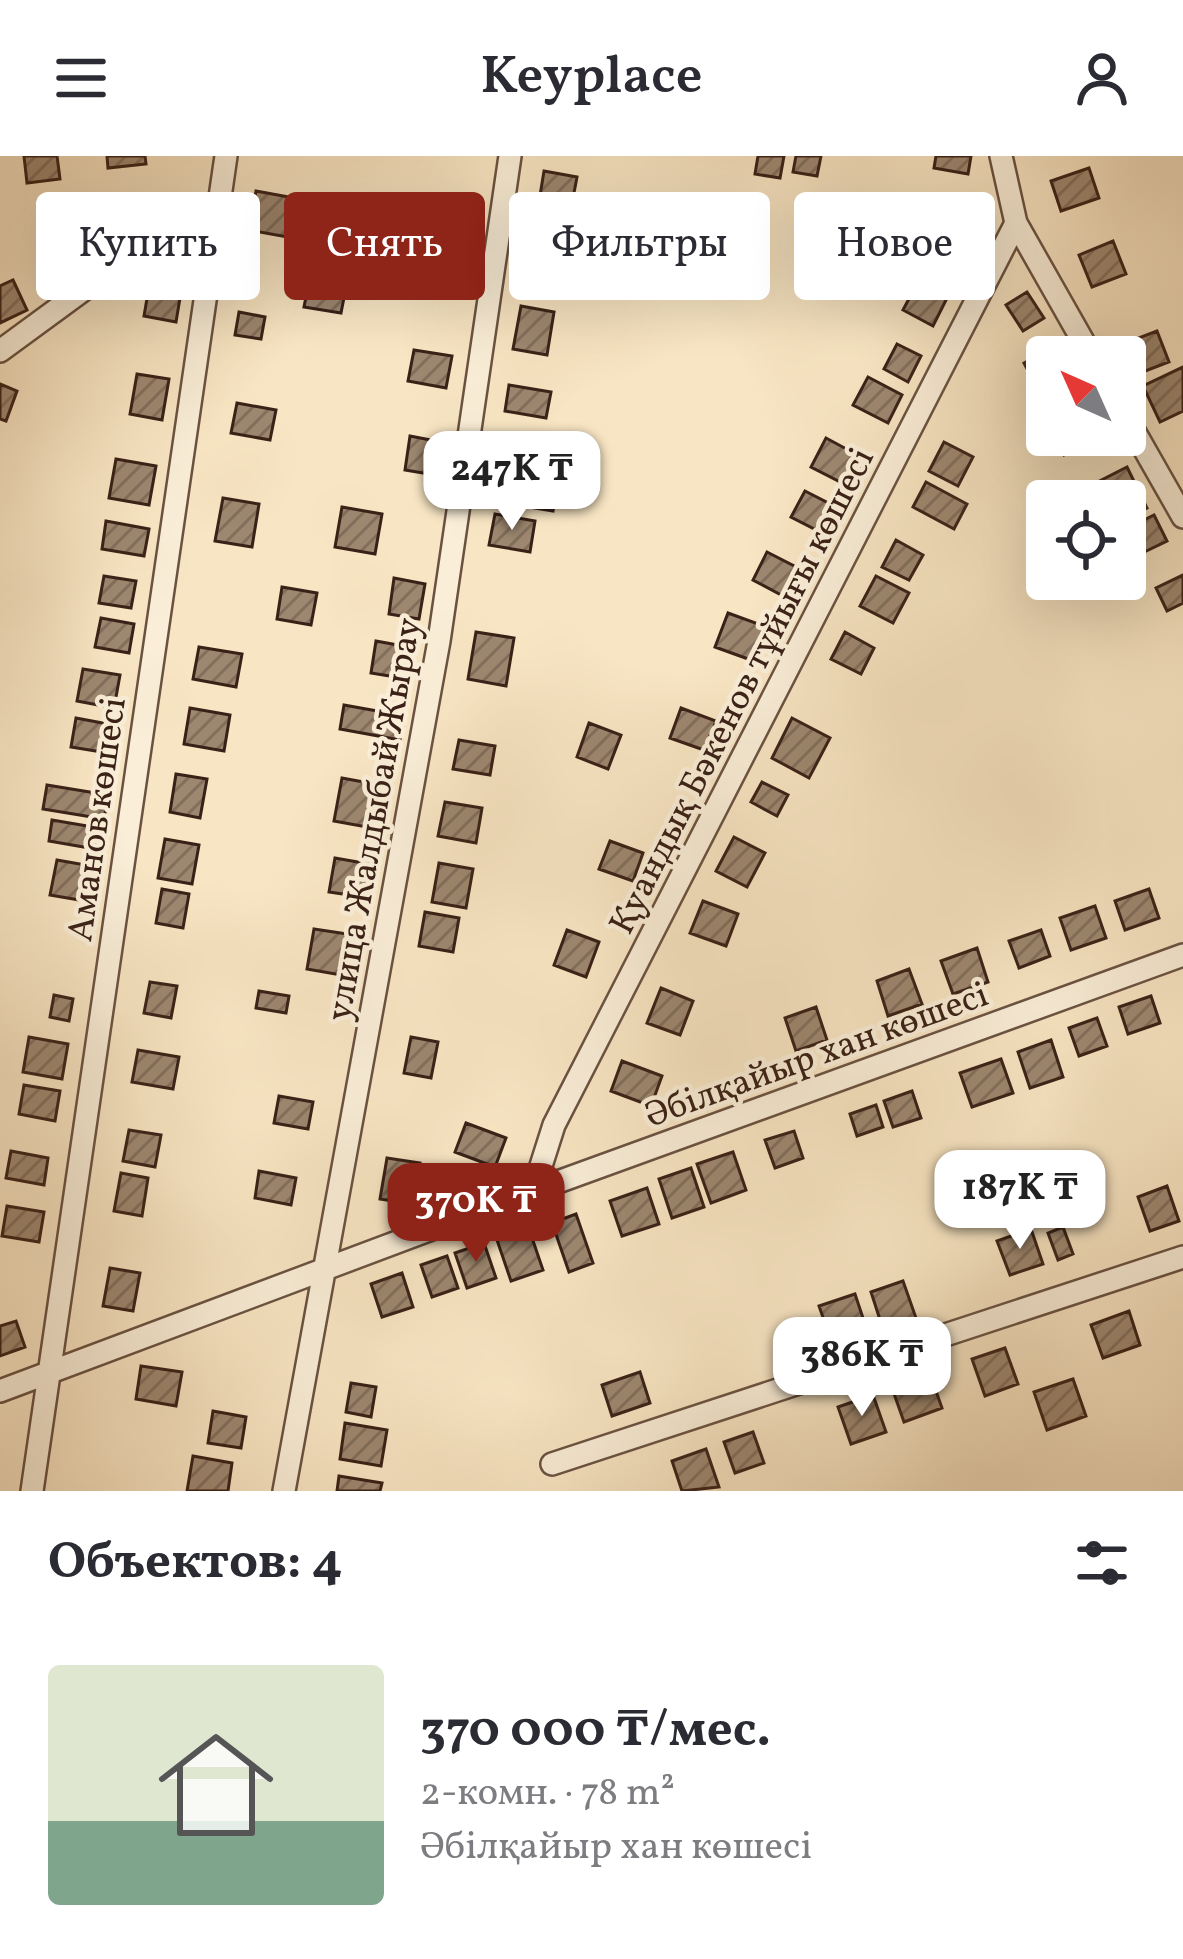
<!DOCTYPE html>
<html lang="ru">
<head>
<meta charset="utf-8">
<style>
	body { margin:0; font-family:Vollkorn,serif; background:#f7f7f7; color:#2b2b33; height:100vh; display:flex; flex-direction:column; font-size:45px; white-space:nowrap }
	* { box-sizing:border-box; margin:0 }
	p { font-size:39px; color:#7c7c81 }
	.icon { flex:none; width:66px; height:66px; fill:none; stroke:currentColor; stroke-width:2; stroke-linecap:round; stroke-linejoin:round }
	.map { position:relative; height:1335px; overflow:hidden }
	.panel { display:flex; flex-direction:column; background:#fff; flex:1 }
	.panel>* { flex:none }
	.top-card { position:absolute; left:36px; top:36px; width:1113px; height:108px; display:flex; gap:24px }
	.needle { width:78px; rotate:315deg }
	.tools { position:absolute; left:1026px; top:180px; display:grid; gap:24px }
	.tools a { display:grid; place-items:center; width:120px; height:120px; border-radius:12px; background:#fff; box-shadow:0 12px 48px #0002; font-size:60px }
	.price { position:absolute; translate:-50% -102px; padding:0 27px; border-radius:24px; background:#fff; color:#222; font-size:39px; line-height:78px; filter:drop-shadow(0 3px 6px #0008) }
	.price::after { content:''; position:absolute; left:50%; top:72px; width:36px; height:27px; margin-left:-18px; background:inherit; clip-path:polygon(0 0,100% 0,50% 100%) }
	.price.current { background:#8f2418; color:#fff }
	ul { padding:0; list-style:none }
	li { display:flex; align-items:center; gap:36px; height:300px; padding:0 48px }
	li+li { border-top:3px solid #e1e1e2 }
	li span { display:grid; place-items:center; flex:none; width:336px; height:240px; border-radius:12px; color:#555 }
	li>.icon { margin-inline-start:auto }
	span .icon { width:144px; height:144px; fill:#fffc; stroke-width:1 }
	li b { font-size:51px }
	h2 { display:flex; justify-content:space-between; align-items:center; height:144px; padding:0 48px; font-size:51px }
	.pill { padding:0 42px; border-radius:12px; background:#fff; box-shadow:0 12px 48px #0002; font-size:42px; line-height:108px }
	.pill.current { background:#8f2418; color:#fff }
	header { display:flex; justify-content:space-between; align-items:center; height:156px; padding:0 48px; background:#fff; font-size:54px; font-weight:600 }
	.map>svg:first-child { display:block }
	.building { fill:url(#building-hatch); stroke:#3a2117; stroke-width:3 }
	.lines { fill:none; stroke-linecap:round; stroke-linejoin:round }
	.minor-casing { stroke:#6a5242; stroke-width:26 }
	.minor { stroke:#faeed8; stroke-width:21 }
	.labels { text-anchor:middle; stroke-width:9; stroke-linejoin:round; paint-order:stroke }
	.street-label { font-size:36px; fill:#3a2117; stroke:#faeed8 }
</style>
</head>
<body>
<header><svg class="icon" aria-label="menu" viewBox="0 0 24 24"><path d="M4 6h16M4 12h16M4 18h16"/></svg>Keyplace<svg class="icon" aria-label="person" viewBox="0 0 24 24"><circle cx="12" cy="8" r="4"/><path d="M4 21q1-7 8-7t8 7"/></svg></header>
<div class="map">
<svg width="1183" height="1335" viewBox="0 0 1183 1335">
	<defs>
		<pattern id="building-hatch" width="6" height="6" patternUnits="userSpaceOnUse" patternTransform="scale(3)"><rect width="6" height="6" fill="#9d8770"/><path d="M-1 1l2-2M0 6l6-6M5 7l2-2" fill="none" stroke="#816e5b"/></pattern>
	</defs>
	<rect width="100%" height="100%" fill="#f8e5c3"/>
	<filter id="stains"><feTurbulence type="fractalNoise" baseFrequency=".00167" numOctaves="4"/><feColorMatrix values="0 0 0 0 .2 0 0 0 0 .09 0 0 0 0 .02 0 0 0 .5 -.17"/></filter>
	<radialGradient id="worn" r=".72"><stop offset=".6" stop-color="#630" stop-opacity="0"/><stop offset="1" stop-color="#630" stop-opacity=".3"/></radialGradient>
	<!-- building -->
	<path class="building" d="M 24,0 L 57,0 L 60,23 L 27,27 Z
		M 107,0 L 145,0 L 146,8 L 108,12 Z
		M 758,0 L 784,0 L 780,22 L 755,18 Z
		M 796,0 L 821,0 L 817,20 L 793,16 Z
		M 936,0 L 971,0 L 968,18 L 934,12 Z
		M 1089,12 L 1099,42 L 1061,55 L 1051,25 Z
		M 544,15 L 577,21 L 570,58 L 538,52 Z
		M 256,35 L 305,44 L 299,83 L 249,74 Z
		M 681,39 L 714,45 L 707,88 L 674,82 Z
		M 432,53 L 466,59 L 460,91 L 426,85 Z
		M 541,62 L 567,66 L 562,94 L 536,89 Z
		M 1113,85 L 1126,118 L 1092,131 L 1079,99 Z
		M 424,94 L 462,101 L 456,136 L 418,129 Z
		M 310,120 L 347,126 L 341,157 L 304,151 Z
		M 13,124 L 27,154 L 0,167 L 0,130 Z
		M 919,124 L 948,140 L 933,170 L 903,154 Z
		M 149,131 L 181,136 L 176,166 L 144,160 Z
		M 1027,136 L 1044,162 L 1023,175 L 1006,149 Z
		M 521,150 L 554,156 L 547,199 L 513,193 Z
		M 239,156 L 265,161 L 261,183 L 235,179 Z
		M 1157,175 L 1169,206 L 1140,217 L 1128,186 Z
		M 897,188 L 921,200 L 908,226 L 884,213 Z
		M 1054,191 L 1060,201 L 1047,201 L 1047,233 L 1040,237 L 1024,207 Z
		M 414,194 L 452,200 L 446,232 L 408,225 Z
		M 1183,211 L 1183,255 L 1160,266 L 1143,230 Z
		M 137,218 L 169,223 L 162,264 L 130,258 Z
		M 868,221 L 902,239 L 888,267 L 853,249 Z
		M 0,228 L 17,235 L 6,265 L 0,263 Z
		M 509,229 L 551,236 L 546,262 L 505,255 Z
		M 237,247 L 276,254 L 270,284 L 231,277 Z
		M 1057,279 L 1098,279 L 1064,299 L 1054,281 Z
		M 410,280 L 441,286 L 435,319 L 405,314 Z
		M 826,282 L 865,303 L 850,331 L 811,311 Z
		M 944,286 L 973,301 L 958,330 L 929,315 Z
		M 116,303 L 156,310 L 149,349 L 109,342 Z
		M 499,310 L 559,321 L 553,355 L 493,345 Z
		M 1127,311 L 1147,352 L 1125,363 L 1125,345 L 1095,345 L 1088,331 Z
		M 926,326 L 967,348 L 954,373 L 913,351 Z
		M 805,335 L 838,352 L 824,378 L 791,361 Z
		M 223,342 L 259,348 L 252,391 L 215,385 Z
		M 342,351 L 382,358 L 375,398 L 335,391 Z
		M 495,358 L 535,365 L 530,396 L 489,389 Z
		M 1154,359 L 1167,385 L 1138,399 L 1126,373 Z
		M 106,365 L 149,373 L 144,400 L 102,393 Z
		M 896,384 L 923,399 L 909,424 L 882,411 Z
		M 767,396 L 798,412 L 783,440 L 753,424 Z
		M 1183,419 L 1183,447 L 1167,455 L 1156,432 Z
		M 104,420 L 136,425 L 131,452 L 99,447 Z
		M 876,420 L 909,437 L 893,467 L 860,450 Z
		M 394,422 L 425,428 L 419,463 L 389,458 Z
		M 282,431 L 317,437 L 311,469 L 277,463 Z
		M 728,457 L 764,470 L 751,504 L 715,491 Z
		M 101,462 L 134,468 L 129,497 L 95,491 Z
		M 476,476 L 514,482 L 506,530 L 468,523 Z
		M 845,476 L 874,492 L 861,518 L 831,503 Z
		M 376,485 L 414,492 L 408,523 L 371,517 Z
		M 199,491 L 242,498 L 236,531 L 193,523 Z
		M 83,513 L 120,519 L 114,552 L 77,545 Z
		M 344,549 L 405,560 L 400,584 L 340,573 Z
		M 190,552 L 230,559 L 224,595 L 184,588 Z
		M 681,552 L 716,565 L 704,594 L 670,582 Z
		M 76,562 L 113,569 L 108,597 L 71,591 Z
		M 792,562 L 830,582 L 809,622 L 772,602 Z
		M 589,567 L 621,579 L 608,613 L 577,601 Z
		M 459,584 L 495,590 L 490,619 L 453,613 Z
		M 176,618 L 207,623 L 200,662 L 170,656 Z
		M 342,622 L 385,630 L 378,673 L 334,665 Z
		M 762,626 L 788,639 L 777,660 L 751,646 Z
		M 47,629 L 108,639 L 104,663 L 43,653 Z
		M 445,646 L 482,652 L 476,687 L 438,680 Z
		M 52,664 L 99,672 L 95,693 L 49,685 Z
		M 734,681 L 765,697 L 747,731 L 716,715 Z
		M 165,683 L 199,689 L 192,728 L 158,722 Z
		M 610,685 L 643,697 L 633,725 L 599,713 Z
		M 335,702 L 369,708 L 363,741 L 329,736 Z
		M 57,704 L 91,710 L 85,745 L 50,739 Z
		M 439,707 L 473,713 L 466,752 L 432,746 Z
		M 162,733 L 189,738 L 183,772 L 156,767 Z
		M 1149,733 L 1159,762 L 1125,774 L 1115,745 Z
		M 703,745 L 738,758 L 726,790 L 690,777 Z
		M 1095,750 L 1106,782 L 1071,794 L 1060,762 Z
		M 425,756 L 459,762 L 453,796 L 419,790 Z
		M 314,773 L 354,779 L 347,820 L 307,813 Z
		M 567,774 L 599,786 L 586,821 L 554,809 Z
		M 1041,774 L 1050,800 L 1019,812 L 1009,785 Z
		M 977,792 L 988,826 L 953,838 L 941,805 Z
		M 909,813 L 922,848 L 888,860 L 877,825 Z
		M 150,826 L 177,830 L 171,862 L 144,857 Z
		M 661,832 L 693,845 L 680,879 L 647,867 Z
		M 259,835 L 289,840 L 286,857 L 256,852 Z
		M 54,839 L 73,843 L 69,865 L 50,861 Z
		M 1151,840 L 1160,867 L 1128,878 L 1119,851 Z
		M 816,851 L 827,884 L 796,895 L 785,862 Z
		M 1097,862 L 1107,890 L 1079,900 L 1069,872 Z
		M 29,881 L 68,888 L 62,923 L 23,916 Z
		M 411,881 L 438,886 L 431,922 L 404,917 Z
		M 1051,884 L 1063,921 L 1030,932 L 1018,896 Z
		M 138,894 L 179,901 L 173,933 L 132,926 Z
		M 1001,903 L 1013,937 L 972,951 L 960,917 Z
		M 622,905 L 662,920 L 651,950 L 611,935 Z
		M 24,929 L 60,935 L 55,965 L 19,958 Z
		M 912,935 L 921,962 L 893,971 L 884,945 Z
		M 279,940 L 313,946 L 308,973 L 274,967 Z
		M 876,949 L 883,971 L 857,980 L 850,958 Z
		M 466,967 L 506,982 L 495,1011 L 455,996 Z
		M 129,974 L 161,979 L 155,1011 L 123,1005 Z
		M 794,975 L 803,1002 L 775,1012 L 765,984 Z
		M 11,995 L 48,1002 L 44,1029 L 6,1022 Z
		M 733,996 L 746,1034 L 711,1047 L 697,1008 Z
		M 387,1002 L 420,1007 L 413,1048 L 380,1043 Z
		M 691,1012 L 704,1051 L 672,1062 L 659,1023 Z
		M 259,1015 L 296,1022 L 291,1049 L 255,1042 Z
		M 121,1017 L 148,1022 L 142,1060 L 114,1055 Z
		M 1167,1030 L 1179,1065 L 1150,1075 L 1138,1041 Z
		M 647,1032 L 659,1068 L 622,1080 L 610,1045 Z
		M 7,1050 L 44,1056 L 39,1086 L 2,1080 Z
		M 576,1058 L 593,1107 L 569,1116 L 552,1067 Z
		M 1063,1071 L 1073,1098 L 1058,1104 L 1048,1077 Z
		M 529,1073 L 543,1114 L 511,1125 L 497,1084 Z
		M 1031,1073 L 1043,1108 L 1010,1119 L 997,1085 Z
		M 484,1087 L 496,1122 L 467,1132 L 455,1097 Z
		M 447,1100 L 458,1132 L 432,1141 L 421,1109 Z
		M 110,1112 L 140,1117 L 133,1155 L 103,1150 Z
		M 402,1117 L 413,1151 L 382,1161 L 371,1128 Z
		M 903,1125 L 916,1162 L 883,1173 L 871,1136 Z
		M 855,1138 L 868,1177 L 833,1190 L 819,1150 Z
		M 1129,1155 L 1140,1189 L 1103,1202 L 1091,1169 Z
		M 16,1165 L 25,1191 L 0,1200 L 0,1170 Z
		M 1005,1192 L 1018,1228 L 985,1240 L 972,1203 Z
		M 141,1210 L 182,1216 L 176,1250 L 136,1243 Z
		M 640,1216 L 650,1247 L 612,1260 L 602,1229 Z
		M 930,1218 L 942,1252 L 904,1266 L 892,1232 Z
		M 1073,1223 L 1086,1260 L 1047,1274 L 1034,1236 Z
		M 351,1227 L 376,1231 L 371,1261 L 346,1256 Z
		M 873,1239 L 886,1276 L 851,1288 L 838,1251 Z
		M 213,1255 L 246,1261 L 241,1292 L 208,1287 Z
		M 345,1267 L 387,1274 L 381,1310 L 340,1303 Z
		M 753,1276 L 764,1307 L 735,1317 L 724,1286 Z
		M 706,1293 L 719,1331 L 682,1335 L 672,1305 Z
		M 193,1300 L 232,1307 L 228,1335 L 187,1335 Z
		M 339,1320 L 382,1327 L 380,1335 L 337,1335 Z"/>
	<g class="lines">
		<defs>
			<path id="minor" d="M 1001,0 L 1016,67 L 1092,201
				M 0,195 L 86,132 L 137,115 L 210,106
				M 1125,259 L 1183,361
				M 533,1035 L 554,969 L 1016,67
				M 0,1235 L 533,1035 L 1183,799
				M 552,1308 L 1183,1101
				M 32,1335 L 226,0
				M 284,1335 L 439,485 L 510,0"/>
		</defs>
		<!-- minor casing -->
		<use href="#minor" class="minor-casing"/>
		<!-- minor -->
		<use href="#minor" class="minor"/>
	</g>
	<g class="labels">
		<!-- street labels -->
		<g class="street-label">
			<text transform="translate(740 534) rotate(-63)" y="13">Қуандық Бәкенов тұйығы көшесі</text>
			<text transform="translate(95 663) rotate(-82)" y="13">Аманов көшесі</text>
			<text transform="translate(372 663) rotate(-80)" y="13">улица Жалдыбай Жырау</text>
			<text transform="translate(816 897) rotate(-20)" y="13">Әбілқайыр хан көшесі</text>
		</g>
	</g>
	<rect width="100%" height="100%" filter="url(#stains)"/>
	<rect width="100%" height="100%" fill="url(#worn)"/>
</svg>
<div class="tools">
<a><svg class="needle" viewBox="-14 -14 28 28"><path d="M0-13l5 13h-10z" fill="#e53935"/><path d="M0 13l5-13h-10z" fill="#7c7c81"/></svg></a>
<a><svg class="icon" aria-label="locate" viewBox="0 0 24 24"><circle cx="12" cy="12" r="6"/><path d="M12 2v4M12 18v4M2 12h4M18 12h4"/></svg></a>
</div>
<b class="price" style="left:512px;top:377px">247K ₸</b>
<b class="price" style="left:1020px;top:1096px">187K ₸</b>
<b class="price current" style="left:476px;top:1109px">370K ₸</b>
<b class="price" style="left:862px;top:1263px">386K ₸</b>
<div class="top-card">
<a class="pill">Купить</a>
<a class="pill current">Снять</a>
<a class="pill">Фильтры</a>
<a class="pill">Новое</a>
</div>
</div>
<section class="panel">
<h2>Объектов: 4<svg class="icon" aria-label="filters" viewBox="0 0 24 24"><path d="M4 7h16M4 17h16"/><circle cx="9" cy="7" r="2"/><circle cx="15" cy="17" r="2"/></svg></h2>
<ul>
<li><span style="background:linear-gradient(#dfe7d0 65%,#7fa58c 0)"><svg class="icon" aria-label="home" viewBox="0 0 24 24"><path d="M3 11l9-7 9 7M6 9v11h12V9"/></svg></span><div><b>370 000 ₸/мес.</b><p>2-комн. · 78 m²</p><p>Әбілқайыр хан көшесі</p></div></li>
</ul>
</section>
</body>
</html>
